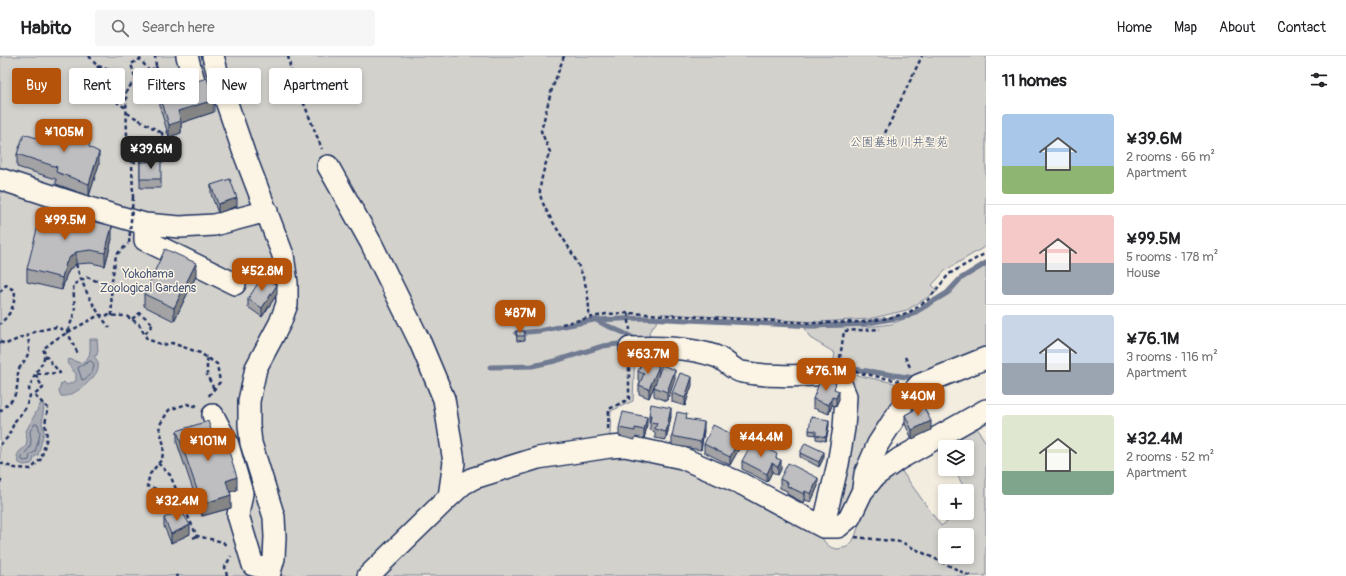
<!DOCTYPE html>
<html lang="en">
<head>
<meta charset="utf-8">
<style>
	body { margin:0; font-family:Pangolin,"Klee One",sans-serif; background:#f6f6f6; color:#202124; height:100vh; display:flex; flex-direction:column; font-size:15px; white-space:nowrap }
	* { box-sizing:border-box; margin:0 }
	p { font-size:13px; color:#757577 }
	.icon { flex:none; width:22px; height:22px; fill:none; stroke:currentColor; stroke-width:2; stroke-linecap:round; stroke-linejoin:round }
	.map { position:relative; flex:1; overflow:hidden }
	.details { display:flex; flex-direction:column; background:#fff; width:360px }
	.details>* { flex:none }
	.guide { position:absolute; left:12px; top:12px; width:380px; height:36px; display:flex; gap:8px }
	.tools { position:absolute; left:938px; top:384px; display:grid; gap:8px }
	.tools a { display:grid; place-items:center; width:36px; height:36px; border-radius:4px; background:#fff; box-shadow:0 2px 6px #0003; font-size:20px }
	.price { position:absolute; translate:-50% -34px; padding:0 9px; border-radius:8px; background:#b45309; color:#fff; font-size:13px; line-height:26px; filter:drop-shadow(0 1px 2px #0008) }
	.price::after { content:''; position:absolute; left:50%; top:24px; width:12px; height:9px; margin-left:-6px; background:inherit; clip-path:polygon(0 0,100% 0,50% 100%) }
	.price.current { background:#222; color:#fff }
	ul { padding:0; list-style:none }
	li { display:flex; align-items:center; gap:12px; height:100px; padding:0 16px }
	li+li { border-top:1px solid #e0e0e0 }
	li span { display:grid; place-items:center; flex:none; width:112px; height:80px; border-radius:4px; color:#555 }
	li>.icon { margin-inline-start:auto }
	span .icon { width:48px; height:48px; fill:#fffc; stroke-width:1 }
	li b { font-size:17px }
	h2 { display:flex; justify-content:space-between; align-items:center; height:48px; padding:0 16px; font-size:17px }
	.tag { padding:0 14px; border-radius:4px; background:#fff; box-shadow:0 2px 6px #0003; font-size:14px; line-height:36px }
	.tag.current { background:#b45309; color:#fff }
	header { display:flex; align-items:center; gap:24px; box-sizing:border-box; height:56px; padding:0 20px; background:#fff; border-bottom:1px solid #e0e0e0 }
	header strong { font-size:19px }
	nav { display:flex; gap:22px; margin-inline-start:auto; font-size:14px }
	.search { width:280px; height:36px; background:#f6f6f6; display:flex; align-items:center; gap:10px; box-sizing:border-box; padding:0 14px; border-radius:4px; color:#757577; font-size:15px }
	main { display:flex; flex:1; min-height:0 }
	.map>svg:first-child { display:block }
	.green { fill:#d3d1cc; stroke:#778095; fill-rule:evenodd }
	.water { fill:#a9acb3; stroke:#707a91 }
	.lines { fill:none; stroke-linecap:round; stroke-linejoin:round }
	.shore { stroke:#546180; stroke-width:1 }
	.stream { stroke:#707a91; stroke-width:5 }
	.minor-casing { stroke:#1b2f5e; stroke-width:24 }
	.path { stroke:#1b2f5e; stroke-width:2.5; stroke-dasharray:4 3; stroke-linecap:butt }
	.minor { stroke:#fcf5e5; stroke-width:21 }
	.path-bridge { stroke:#1b2f5e; stroke-width:2.5; stroke-dasharray:4 3; stroke-linecap:butt }
	.wall { fill:#a3a3a5; stroke:#1b2f5e }
	.shaded-wall { fill:#858586; stroke:#1b2f5e }
	.building { fill:#bebec0; stroke:#1b2f5e }
	.labels { text-anchor:middle; stroke-width:3; stroke-linejoin:round; paint-order:stroke }
	.park-label { font-size:12px; fill:#49587a; stroke:#fcf5e5 }
</style>
</head>
<body>
<header>
<strong>Habito</strong>
<div class="search"><svg class="icon" aria-label="search" viewBox="0 0 24 24"><circle cx="10" cy="10" r="6"/><path d="M15 15l6 6"/></svg>Search here</div>
<nav><a>Home</a><a>Map</a><a>About</a><a>Contact</a></nav>
</header>
<main>
<div class="map">
<svg width="986" height="520" viewBox="0 0 986 520">
	<rect width="100%" height="100%" fill="#f3ede0"/>
	<filter id="ink" filterUnits="userSpaceOnUse"><feTurbulence type="fractalNoise" baseFrequency=".025" numOctaves="2"/><feDisplacementMap in="SourceGraphic" scale="8" xChannelSelector="R" yChannelSelector="G"/><feConvolveMatrix kernelMatrix="1 2 1 2 8 2 1 2 1" color-interpolation-filters="sRGB"/></filter>
	<g filter="url(#ink)">
		<!-- green -->
		<path class="green" d="M 0,0 L 986,0 L 986,190 L 946,214 L 932,229 L 938,235 L 907,254 L 869,263 L 818,266 L 663,258 L 649,276 L 650,283 L 635,295 L 633,345 L 611,355 L 609,399 L 631,401 L 679,412 L 721,429 L 818,476 C 823,484 828,493 838,493 C 842,492 847,492 850,489 C 859,479 860,455 868,442 C 876,431 888,420 898,410 L 941,470 L 960,457 L 967,457 L 967,452 L 973,448 L 954,413 L 967,413 L 967,391 L 945,391 L 945,396 L 938,384 L 972,364 L 986,387 L 986,520 L 0,520 ZM 945,479 L 967,479 L 967,501 L 945,501 Z
			M 986,210 L 986,293 L 915,320 L 833,308 L 835,297 L 810,282 L 805,272 L 876,270 L 891,268 L 909,261 L 951,237 L 962,224 Z
			M 846,317 L 909,330 L 844,454 L 838,457 L 834,456 Z"/>
		<!-- water -->
		<path class="water" d="M 90,283 L 97,283 L 98,294 L 97,299 L 94,300 C 97,304 99,307 98,312 C 97,322 71,343 61,340 L 59,335 L 61,328 L 64,326 L 67,329 L 76,325 L 76,318 L 67,307 L 69,303 L 80,307 C 92,303 90,294 90,283 Z
			M 41,347 L 44,349 L 42,367 L 44,376 L 38,399 L 34,401 L 33,406 L 31,408 L 24,409 L 19,407 L 17,400 L 19,396 L 26,390 L 27,384 L 26,375 Z"/>
		<g class="lines">
			<!-- shore -->
			<path class="shore" d="M 91,305 L 94,308 C 94,316 89,322 82,324 L 78,312 Z
				M 35,368 L 38,368 L 40,376 L 39,382 L 35,396 L 30,399 L 29,404 L 25,405 L 22,404 L 22,401 L 30,391 L 31,384 L 30,376 Z"/>
			<!-- stream -->
			<path class="stream" d="M 598,265 C 611,273 627,276 639,286
				M 516,277 L 539,275 L 594,264 L 645,262 L 814,270 L 863,268 L 909,260 L 947,237 L 960,223 L 986,207
				M 490,311 L 532,310 L 555,305 L 603,290 L 626,287
				M 839,311 L 912,322 L 916,322"/>
			<defs>
				<path id="minor" d="M 187,0 L 196,32
					M 213,0 L 221,30 L 244,97 L 283,199 L 287,227 L 287,248 L 280,267 L 256,312 L 249,345 L 249,369 L 251,387 L 274,461 L 275,481 L 274,502 L 269,520
					M 328,110 L 371,187 L 420,286 L 444,343 L 454,406 L 449,441
					M 0,123 L 86,151 L 145,168 L 180,171 L 214,169 L 267,155
					M 145,168 L 145,184 L 235,228
					M 630,292 C 659,291 688,291 715,300 C 725,303 732,314 742,316 C 773,322 805,319 837,318 L 846,340 L 844,372 L 838,408 L 823,471
					M 213,359 L 227,386 L 242,437 L 238,459 L 253,509 L 271,513
					M 863,432 L 865,418 L 878,388 L 909,340 L 919,329 L 986,302
					M 368,520 L 449,441 L 463,428 L 474,422 L 538,402 L 610,391 L 625,390 L 682,402 L 742,428 L 823,471 L 838,471 L 850,461 L 862,436 L 875,420 L 899,403 L 986,354"/>
			</defs>
			<!-- minor casing -->
			<use href="#minor" class="minor-casing"/>
			<!-- path -->
			<path class="path" d="M 89,0 L 97,10 L 113,14 L 118,20 L 115,28 L 119,35 L 118,47 L 126,52
				M 288,0 L 291,15 L 322,93
				M 564,0 L 551,36 L 541,75 L 550,96 C 546,105 539,128 540,138 C 542,149 553,166 559,176 C 577,204 590,226 589,261
				M 97,10 L 104,19 L 113,14
				M 156,10 L 165,41
				M 137,27 L 131,8 L 140,3 L 150,16
				M 115,28 L 111,39 L 118,47
				M 127,57 L 162,77
				M 885,77 L 922,0
				M 132,106 L 169,105 L 162,77 L 171,74
				M 133,142 L 132,106 L 127,82 L 126,36 L 131,29 L 137,27 L 156,10 L 155,0
				M 76,208 C 83,232 94,253 110,272
				M 0,236 L 6,229 L 15,235 C 14,251 12,256 0,268
				M 628,257 L 630,274
				M 112,260 L 111,231 L 116,199 L 128,188
				M 132,263 L 140,257 L 153,268 L 145,278
				M 562,268 L 606,258 L 628,257 L 815,267 L 863,266 L 888,262 L 908,257 L 929,243 L 949,218 L 986,197
				M 68,275 L 75,255 L 73,229 L 87,221 L 111,231
				M 0,286 L 6,288 L 37,275 L 56,271 L 67,275 L 78,298
				M 905,301 L 911,313
				M 207,302 L 207,319 L 214,333
				M 840,302 L 844,275 L 880,273
				M 855,316 L 899,325
				M 197,349 L 194,350 L 187,348 L 169,354 L 159,370 L 164,390 L 162,403 L 150,418 L 147,430 L 179,441 L 197,480 L 223,486 L 227,491
				M 0,356 C 3,351 8,348 12,344 C 18,336 18,323 18,314 C 28,300 32,296 27,278
				M 608,373 L 609,353 L 629,343 L 629,309
				M 0,389 L 8,381 L 15,365 L 25,353 L 30,340 L 29,333 L 35,318 L 43,306 L 45,298 L 43,293 L 56,283 L 99,259 L 126,260 L 139,268 L 147,283 L 163,289 L 172,287 L 200,297 L 217,308 L 220,326 L 207,342
				M 0,407 L 15,412 L 31,413 L 41,403 L 47,381 L 45,368 L 48,352 L 34,339 L 43,332 L 35,318 L 60,317 L 45,299
				M 158,407 L 170,419 L 179,440
				M 0,423 L 1,425 L 0,426
				M 855,481 L 901,486 L 970,520
				M 193,482 L 197,480
				M 175,520 L 180,520
				M 227,520 L 225,511 L 231,500"/>
			<!-- minor -->
			<use href="#minor" class="minor"/>
			<!-- path-bridge -->
			<path class="path-bridge" d="M 129,187 L 133,142"/>
		</g>
		<!-- wall -->
		<path class="wall" d="M 173,32 L 214,56 L 181,67 L 181,77 L 169,81 L 160,52 L 160,39 L 173,35 Z
			M 51,80 L 90,92 L 99,108 L 89,140 L 56,128 L 56,123 L 17,111 L 17,98 L 54,87 L 51,85 Z
			M 140,106 L 161,123 L 161,132 L 140,132 Z
			M 211,129 L 237,150 L 218,157 L 211,138 Z
			M 112,183 L 105,210 L 91,207 L 76,208 L 70,213 L 66,220 L 62,234 L 27,226 L 27,213 Z
			M 196,220 L 174,265 L 144,250 L 144,238 Z
			M 277,238 L 262,261 L 248,251 L 248,243 Z
			M 516,275 L 525,280 L 525,284 L 517,285 Z
			M 638,315 L 659,317 L 675,323 L 667,345 L 654,340 L 654,331 L 655,327 L 649,342 L 639,338 L 639,329 L 641,326 L 638,324 Z
			M 692,329 L 685,350 L 672,346 L 672,337 Z
			M 836,334 L 839,343 L 836,350 L 832,349 L 829,358 L 813,352 L 813,343 Z
			M 912,350 L 931,374 L 912,383 L 905,368 L 905,359 L 912,355 Z
			M 649,359 L 671,361 L 666,384 L 655,382 L 655,376 L 650,374 L 650,368 L 649,367 Z
			M 829,369 L 826,385 L 816,383 L 816,379 L 809,378 L 809,374 Z
			M 647,370 L 644,383 L 635,381 L 635,384 L 619,380 L 619,372 Z
			M 177,375 L 215,385 L 237,434 L 230,436 L 231,452 L 202,460 L 177,387 Z
			M 704,375 L 701,394 L 672,389 L 672,380 Z
			M 704,388 L 740,391 L 730,409 L 704,396 Z
			M 800,397 L 824,401 L 819,411 L 800,401 Z
			M 777,402 L 781,413 L 778,419 L 772,416 L 767,426 L 742,413 L 742,405 Z
			M 780,423 L 818,430 L 811,446 L 805,444 L 804,447 L 787,438 L 787,435 L 780,432 Z
			M 164,462 L 190,478 L 171,487 L 164,470 Z"/>
		<!-- shaded-wall -->
		<path class="shaded-wall" d="M 214,44 L 214,56 L 181,67 L 181,77 L 169,81 L 169,69 L 178,55 Z
			M 99,96 L 99,108 L 89,140 L 89,128 Z
			M 237,142 L 237,150 L 218,157 L 218,148 Z
			M 112,170 L 112,183 L 105,210 L 105,197 Z
			M 76,196 L 76,208 L 70,213 L 66,220 L 62,234 L 62,222 L 66,207 L 70,201 Z
			M 196,207 L 196,220 L 174,265 L 174,252 Z
			M 277,229 L 277,238 L 262,261 L 262,252 Z
			M 659,310 L 659,319 L 649,342 L 649,333 Z
			M 675,314 L 675,323 L 667,345 L 667,336 Z
			M 692,321 L 692,329 L 685,350 L 685,342 Z
			M 839,335 L 839,343 L 836,350 L 836,342 Z
			M 832,341 L 832,349 L 829,358 L 829,349 Z
			M 671,352 L 671,361 L 666,384 L 666,376 Z
			M 647,361 L 647,370 L 644,383 L 644,374 Z
			M 829,364 L 829,369 L 826,385 L 826,381 Z
			M 931,365 L 931,374 L 912,383 L 912,374 Z
			M 704,366 L 704,375 L 701,394 L 701,386 Z
			M 740,382 L 740,391 L 730,409 L 730,401 Z
			M 824,396 L 824,401 L 819,411 L 819,406 Z
			M 781,404 L 781,413 L 778,419 L 778,411 Z
			M 772,407 L 772,416 L 767,426 L 767,418 Z
			M 237,421 L 237,434 L 226,437 L 226,425 Z
			M 818,422 L 818,430 L 811,446 L 811,438 Z
			M 805,435 L 805,444 L 804,447 L 804,438 Z
			M 231,439 L 231,452 L 202,460 L 202,448 Z
			M 190,469 L 190,478 L 171,487 L 171,478 Z"/>
		<!-- building -->
		<path class="building" d="M 207,22 L 214,44 L 178,55 L 181,65 L 169,69 L 160,39 L 174,35 L 173,32 Z
			M 68,66 L 71,69 L 58,80 L 56,85 L 51,80 Z
			M 75,66 L 90,83 L 89,91 L 99,96 L 89,128 L 56,116 L 57,111 L 17,98 L 24,78 L 55,88 L 58,80 Z
			M 161,105 L 161,123 L 140,123 L 140,106 Z
			M 230,123 L 237,142 L 218,148 L 211,129 Z
			M 42,153 L 112,170 L 105,197 L 91,194 L 76,196 L 70,201 L 66,207 L 62,222 L 27,213 Z
			M 165,193 L 196,207 L 174,252 L 144,238 Z
			M 262,221 L 277,229 L 262,252 L 248,243 Z
			M 516,275 L 524,275 L 525,280 L 517,280 Z
			M 650,306 L 659,310 L 649,333 L 639,329 L 644,318 L 638,315 L 641,308 L 648,311 Z
			M 662,309 L 675,314 L 667,336 L 654,331 Z
			M 680,317 L 692,321 L 685,342 L 672,337 Z
			M 821,322 L 836,327 L 834,333 L 839,335 L 836,342 L 832,341 L 829,349 L 813,343 Z
			M 921,346 L 931,365 L 912,374 L 905,359 L 914,354 L 912,350 Z
			M 651,348 L 671,352 L 666,376 L 655,373 L 657,367 L 650,366 L 651,359 L 649,359 Z
			M 623,356 L 647,361 L 644,374 L 635,372 L 635,375 L 619,372 Z
			M 677,356 L 687,358 L 686,363 L 704,366 L 701,386 L 672,380 Z
			M 811,361 L 829,364 L 826,381 L 816,379 L 816,375 L 809,374 Z
			M 208,365 L 215,385 L 225,383 L 237,421 L 226,425 L 231,439 L 202,448 L 177,375 Z
			M 713,369 L 740,382 L 730,401 L 704,388 Z
			M 753,385 L 777,398 L 776,402 L 781,404 L 778,411 L 772,407 L 767,418 L 742,405 Z
			M 805,387 L 824,396 L 819,406 L 800,397 Z
			M 788,407 L 818,422 L 811,438 L 805,435 L 804,438 L 787,430 L 788,427 L 780,423 Z
			M 181,454 L 190,469 L 171,478 L 164,462 Z"/>
	</g>
	<g class="labels">
		<!-- park labels -->
		<g class="park-label">
			<text x="899" y="90">公園墓地 川井聖苑</text>
			<text x="148" y="222">Yokohama<tspan x="148" dy="14">Zoological Gardens</tspan></text>
		</g>
	</g>
</svg>
<div class="tools">
<a><svg class="icon" aria-label="layers" viewBox="0 0 24 24"><path d="M12 4l9 5-9 5-9-5zM3 14l9 5 9-5"/></svg></a>
<a>+</a>
<a>−</a>
</div>
<b class="price" style="left:64px;top:97px">¥105M</b>
<b class="price current" style="left:151px;top:114px">¥39.6M</b>
<b class="price" style="left:65px;top:185px">¥99.5M</b>
<b class="price" style="left:262px;top:236px">¥52.8M</b>
<b class="price" style="left:520px;top:278px">¥87M</b>
<b class="price" style="left:648px;top:319px">¥63.7M</b>
<b class="price" style="left:826px;top:336px">¥76.1M</b>
<b class="price" style="left:918px;top:361px">¥40M</b>
<b class="price" style="left:761px;top:402px">¥44.4M</b>
<b class="price" style="left:208px;top:406px">¥101M</b>
<b class="price" style="left:177px;top:466px">¥32.4M</b>
<div class="guide">
<a class="tag current">Buy</a>
<a class="tag">Rent</a>
<a class="tag">Filters</a>
<a class="tag">New</a>
<a class="tag">Apartment</a>
</div>
</div>
<section class="details">
<h2>11 homes<svg class="icon" aria-label="filters" viewBox="0 0 24 24"><path d="M4 7h16M4 17h16"/><circle cx="9" cy="7" r="2"/><circle cx="15" cy="17" r="2"/></svg></h2>
<ul>
<li><span style="background:linear-gradient(#a9c7e8 65%,#8fb573 0)"><svg class="icon" aria-label="home" viewBox="0 0 24 24"><path d="M3 11l9-7 9 7M6 9v11h12V9"/></svg></span><div><b>¥39.6M</b><p>2 rooms · 66 m²</p><p>Apartment</p></div></li>
<li><span style="background:linear-gradient(#f6c9c9 60%,#9aa5b1 0)"><svg class="icon" aria-label="home" viewBox="0 0 24 24"><path d="M3 11l9-7 9 7M6 9v11h12V9"/></svg></span><div><b>¥99.5M</b><p>5 rooms · 178 m²</p><p>House</p></div></li>
<li><span style="background:linear-gradient(#c9d6e8 60%,#9aa5b1 0)"><svg class="icon" aria-label="home" viewBox="0 0 24 24"><path d="M3 11l9-7 9 7M6 9v11h12V9"/></svg></span><div><b>¥76.1M</b><p>3 rooms · 116 m²</p><p>Apartment</p></div></li>
<li><span style="background:linear-gradient(#dfe7d0 70%,#7fa58c 0)"><svg class="icon" aria-label="home" viewBox="0 0 24 24"><path d="M3 11l9-7 9 7M6 9v11h12V9"/></svg></span><div><b>¥32.4M</b><p>2 rooms · 52 m²</p><p>Apartment</p></div></li>
</ul>
</section>
</main>
</body>
</html>
